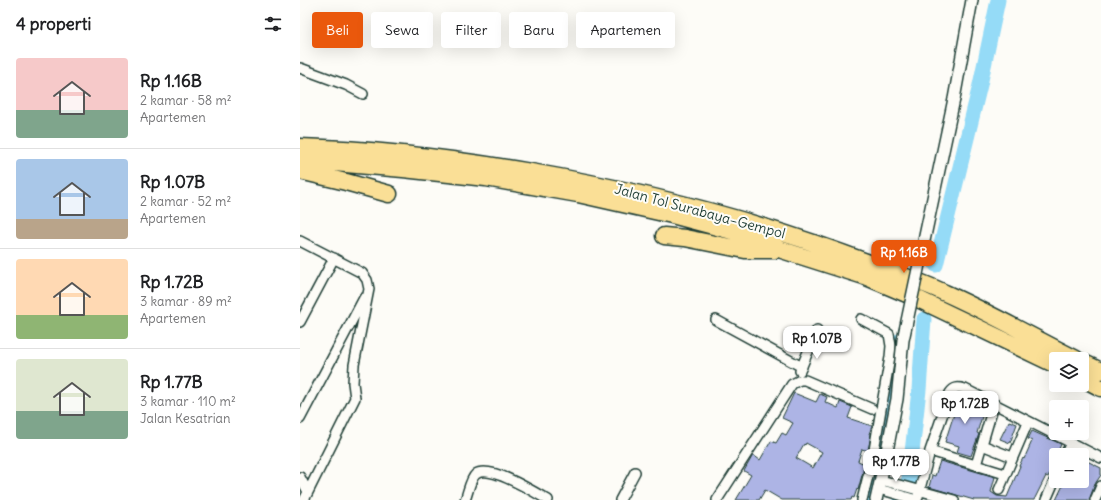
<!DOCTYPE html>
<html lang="id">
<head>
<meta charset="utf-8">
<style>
	body { margin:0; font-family:Delius,sans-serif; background:#f6f6f6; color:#202124; height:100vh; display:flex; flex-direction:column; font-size:15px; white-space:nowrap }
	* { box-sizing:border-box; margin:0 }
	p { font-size:13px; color:#757577 }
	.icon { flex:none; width:22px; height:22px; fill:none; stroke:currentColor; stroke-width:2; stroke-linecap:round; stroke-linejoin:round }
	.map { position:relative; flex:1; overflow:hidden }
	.drawer { display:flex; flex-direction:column; background:#fff; width:300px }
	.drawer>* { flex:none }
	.banner { position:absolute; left:12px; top:12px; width:380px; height:36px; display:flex; gap:8px }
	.fabs { position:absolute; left:749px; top:352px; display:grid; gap:8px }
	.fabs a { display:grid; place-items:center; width:40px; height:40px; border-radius:4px; background:#fff; box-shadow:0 4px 16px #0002; font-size:20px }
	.price { position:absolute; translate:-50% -34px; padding:0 9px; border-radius:8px; background:#fff; color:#222; font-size:13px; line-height:26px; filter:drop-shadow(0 1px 2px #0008) }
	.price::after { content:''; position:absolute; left:50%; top:24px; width:12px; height:9px; margin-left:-6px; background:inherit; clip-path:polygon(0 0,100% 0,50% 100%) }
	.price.active { background:#ea580c; color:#fff }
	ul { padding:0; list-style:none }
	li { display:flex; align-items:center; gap:12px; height:100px; padding:0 16px }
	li+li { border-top:1px solid #e0e0e0 }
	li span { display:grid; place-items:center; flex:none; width:112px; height:80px; border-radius:4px; color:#555 }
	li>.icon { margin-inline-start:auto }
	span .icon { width:48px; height:48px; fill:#fffc; stroke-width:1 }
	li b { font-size:17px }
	h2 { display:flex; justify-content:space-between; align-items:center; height:48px; padding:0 16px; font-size:17px }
	.tag { padding:0 14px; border-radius:4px; background:#fff; box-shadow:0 4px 16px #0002; font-size:14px; line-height:36px }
	.tag.active { background:#ea580c; color:#fff }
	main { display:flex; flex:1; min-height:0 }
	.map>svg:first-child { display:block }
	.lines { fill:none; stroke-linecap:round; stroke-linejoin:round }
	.river { stroke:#95dbf7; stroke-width:15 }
	.building { fill:#adb4e5; stroke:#1f3d34; fill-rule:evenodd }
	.minor-casing { stroke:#1f3d34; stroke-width:12 }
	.tertiary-casing { stroke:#1f3d34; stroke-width:14 }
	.motorway-casing { stroke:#1f3d34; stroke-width:19 }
	.minor { stroke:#fdfcf7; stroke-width:9 }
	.tertiary { stroke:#fdfcf7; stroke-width:11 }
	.motorway { stroke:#fadf96; stroke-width:16 }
	.tertiary-bridge-casing { stroke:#1f3d34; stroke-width:14; stroke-linecap:butt }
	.tertiary-bridge { stroke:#fdfcf7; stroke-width:11 }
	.labels { text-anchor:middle; stroke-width:4; stroke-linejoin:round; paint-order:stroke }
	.street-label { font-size:14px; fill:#1f3d34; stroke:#fdfcf7 }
</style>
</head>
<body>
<main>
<section class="drawer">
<h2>4 properti<svg class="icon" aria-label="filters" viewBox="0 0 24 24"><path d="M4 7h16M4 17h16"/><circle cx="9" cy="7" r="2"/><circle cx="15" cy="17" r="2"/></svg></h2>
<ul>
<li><span style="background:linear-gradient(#f6c9c9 65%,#7fa58c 0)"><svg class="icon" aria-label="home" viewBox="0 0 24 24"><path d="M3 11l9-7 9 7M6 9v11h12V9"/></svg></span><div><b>Rp 1.16B</b><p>2 kamar · 58 m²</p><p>Apartemen</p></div></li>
<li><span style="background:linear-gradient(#a9c7e8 75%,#b9a48a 0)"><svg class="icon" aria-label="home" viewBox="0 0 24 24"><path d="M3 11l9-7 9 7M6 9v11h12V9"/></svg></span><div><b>Rp 1.07B</b><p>2 kamar · 52 m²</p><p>Apartemen</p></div></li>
<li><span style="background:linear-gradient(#ffd9b3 70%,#8fb573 0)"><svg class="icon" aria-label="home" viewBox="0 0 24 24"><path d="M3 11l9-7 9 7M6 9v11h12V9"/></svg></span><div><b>Rp 1.72B</b><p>3 kamar · 89 m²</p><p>Apartemen</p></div></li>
<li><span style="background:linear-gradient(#dfe7d0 65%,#7fa58c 0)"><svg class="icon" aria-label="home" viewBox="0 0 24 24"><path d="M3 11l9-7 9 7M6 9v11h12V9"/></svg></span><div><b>Rp 1.77B</b><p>3 kamar · 110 m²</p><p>Jalan Kesatrian</p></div></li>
</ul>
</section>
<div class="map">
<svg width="801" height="500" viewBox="0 0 801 500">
	<rect width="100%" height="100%" fill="#fdfcf7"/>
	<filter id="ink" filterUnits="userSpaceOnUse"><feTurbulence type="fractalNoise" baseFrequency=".025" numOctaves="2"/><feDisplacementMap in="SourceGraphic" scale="8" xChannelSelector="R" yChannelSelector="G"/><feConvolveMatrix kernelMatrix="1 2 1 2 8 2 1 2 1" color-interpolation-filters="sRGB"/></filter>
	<g filter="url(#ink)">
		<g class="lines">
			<!-- river -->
			<path class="river" d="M 636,265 L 680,85 L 698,0
				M 590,396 L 599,341
				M 569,500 L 588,412
				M 600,500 L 609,479 L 619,390 L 624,319"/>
		</g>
		<!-- building -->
		<path class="building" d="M 494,393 L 516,402 L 520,394 L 527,397 L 525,402 L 538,408 L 540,402 L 552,407 L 548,418 L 572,426 L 569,434 L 571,435 L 568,451 L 562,449 L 558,461 L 565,464 L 558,490 L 557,489 L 554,498 L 552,497 L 551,500 L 482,500 L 465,490 L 459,500 L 436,500 L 451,475 L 444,471 L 453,455 L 460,460 L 471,441 L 476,443 L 482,433 L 486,435 L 493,423 L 482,418 ZM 506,443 L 522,452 L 513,468 L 496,458 L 504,444 L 505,445 Z
			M 659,394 L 687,407 L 686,408 L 685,407 L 680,423 L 677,433 L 679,434 L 671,456 L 657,452 L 659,446 L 645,442 L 654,414 L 651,413 L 653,404 L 656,405 Z
			M 709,421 L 717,424 L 710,443 L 700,439 Z
			M 732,431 L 761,444 L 748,477 L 746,476 L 734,500 L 674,500 L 629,487 L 632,475 L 635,476 L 640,461 L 695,477 L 691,492 L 697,496 L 707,497 L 720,466 L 719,466 L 723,458 L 724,459 L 732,441 L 728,439 Z
			M 782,455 L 788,458 L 787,461 L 801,468 L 801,475 L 795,484 L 789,500 L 756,500 L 765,481 L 782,481 Z"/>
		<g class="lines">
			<defs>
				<path id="minor" d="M 0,68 L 46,85 L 63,94
					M 0,241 L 62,273 L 67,280 L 69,289 L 54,365 L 53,383 L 55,398 L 4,500
					M 561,319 L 589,334 L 591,346 L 590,357 L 573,456 L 562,500
					M 416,320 L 502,367
					M 0,322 L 34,258
					M 500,371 L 517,330
					M 0,419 L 64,298
					M 682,445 L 712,457
					M 630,451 L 705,474
					M 765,455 L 771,443
					M 676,465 L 694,404
					M 0,477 L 8,492
					M 581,480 L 654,500
					M 579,489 L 617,500
					M 699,490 L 728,422
					M 165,500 C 168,493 170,479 176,474 C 190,464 236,493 248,500
					M 320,500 L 335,472
					M 417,500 L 492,384 L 500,380 L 505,380 L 572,409
					M 617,500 L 630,451 L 650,393 C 654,387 658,387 665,389 L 801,458
					M 746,500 L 756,477
					M 795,500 L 801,486"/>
				<path id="tertiary" d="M 654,99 L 672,0
					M 576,500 L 586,456"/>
				<path id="motorway" d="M 0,147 C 77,149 155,159 231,172 C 347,192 459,221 569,263 C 594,273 620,281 645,293 C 690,313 732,337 776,359
					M 0,160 L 103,169 L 186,178 L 278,194 L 372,215 L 447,235 L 482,250 L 564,276 L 616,298 L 756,365
					M 0,171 L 46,182 L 89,194
					M 364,236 L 385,238 L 445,250 L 475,250
					M 782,362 L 801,371
					M 782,378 L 801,388"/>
			</defs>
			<!-- minor casing -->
			<use href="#minor" class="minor-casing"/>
			<!-- tertiary casing -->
			<use href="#tertiary" class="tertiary-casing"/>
			<!-- motorway casing -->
			<use href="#motorway" class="motorway-casing"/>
			<!-- minor -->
			<use href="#minor" class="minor"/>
			<!-- tertiary -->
			<use href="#tertiary" class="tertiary"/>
			<!-- motorway -->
			<use href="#motorway" class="motorway"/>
			<defs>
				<path id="tertiary-bridge" d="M 586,456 L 597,399 L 603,340 L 654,99"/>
			</defs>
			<!-- tertiary-bridge casing -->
			<use href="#tertiary-bridge" class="tertiary-bridge-casing"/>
			<!-- tertiary-bridge -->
			<use href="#tertiary-bridge" class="tertiary-bridge"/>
		</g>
	</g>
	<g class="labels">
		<!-- street labels -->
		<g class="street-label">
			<text transform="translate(400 211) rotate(15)" y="5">Jalan Tol Surabaya–Gempol</text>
		</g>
	</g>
</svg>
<div class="fabs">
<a><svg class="icon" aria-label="layers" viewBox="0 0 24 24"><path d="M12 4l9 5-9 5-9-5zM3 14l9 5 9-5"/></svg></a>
<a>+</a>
<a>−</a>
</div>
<b class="price active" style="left:604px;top:274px">Rp 1.16B</b>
<b class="price" style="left:517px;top:360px">Rp 1.07B</b>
<b class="price" style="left:665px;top:425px">Rp 1.72B</b>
<b class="price" style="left:596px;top:483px">Rp 1.77B</b>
<div class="banner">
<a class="tag active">Beli</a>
<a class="tag">Sewa</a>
<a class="tag">Filter</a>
<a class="tag">Baru</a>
<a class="tag">Apartemen</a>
</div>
</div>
</main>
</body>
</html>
